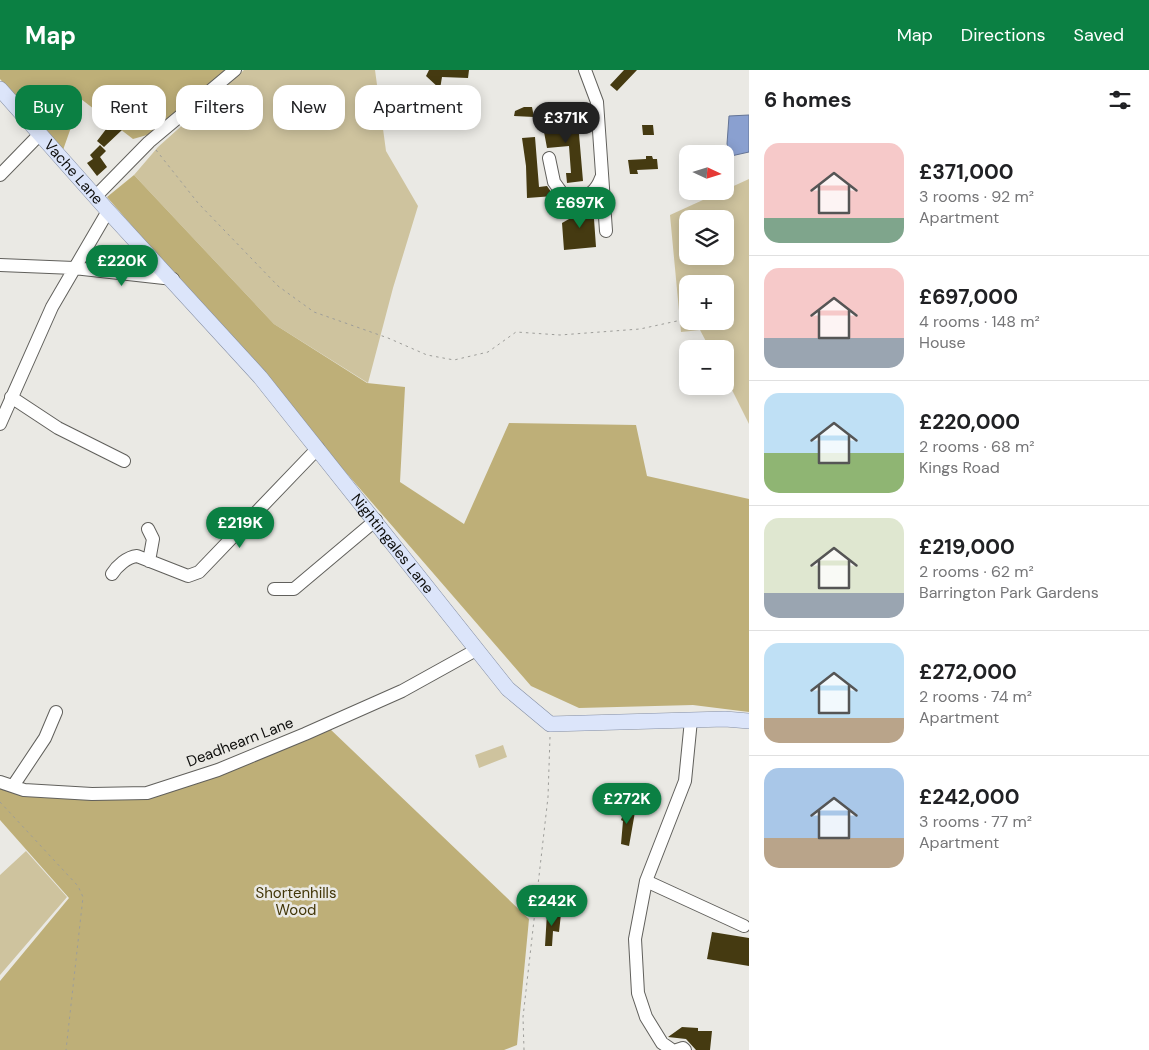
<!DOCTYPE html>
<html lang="en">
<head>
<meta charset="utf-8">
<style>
	body { margin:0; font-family:"DM Sans",sans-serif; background:#f2f2f2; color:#202124; height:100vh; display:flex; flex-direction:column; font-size:19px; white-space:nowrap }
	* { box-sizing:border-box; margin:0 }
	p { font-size:16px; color:#757577 }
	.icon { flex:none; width:28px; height:28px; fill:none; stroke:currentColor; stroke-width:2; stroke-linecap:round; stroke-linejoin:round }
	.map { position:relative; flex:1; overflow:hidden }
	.drawer { display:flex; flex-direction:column; background:#fff; width:400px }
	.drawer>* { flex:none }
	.hud { position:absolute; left:15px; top:15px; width:475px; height:45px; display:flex; gap:10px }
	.needle { width:32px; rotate:94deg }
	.controls { position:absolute; left:679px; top:75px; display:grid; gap:10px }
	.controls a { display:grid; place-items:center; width:55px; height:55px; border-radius:10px; background:#fff; box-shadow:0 2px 12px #0003; font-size:25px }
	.price { position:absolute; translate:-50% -42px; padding:0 11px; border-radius:18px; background:#0b8043; color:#fff; font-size:16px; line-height:32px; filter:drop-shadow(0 1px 2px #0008) }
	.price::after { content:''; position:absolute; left:50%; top:30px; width:15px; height:11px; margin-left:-8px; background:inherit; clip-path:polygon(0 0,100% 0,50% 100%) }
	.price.current { background:#222; color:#fff }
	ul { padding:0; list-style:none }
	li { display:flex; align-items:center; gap:15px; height:125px; padding:0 15px }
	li+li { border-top:1px solid #e0e0e0 }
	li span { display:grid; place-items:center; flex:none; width:140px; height:100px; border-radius:15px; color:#555 }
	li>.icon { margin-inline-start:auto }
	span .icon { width:60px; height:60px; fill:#fffc; stroke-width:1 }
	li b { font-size:21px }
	h2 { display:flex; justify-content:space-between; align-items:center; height:60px; padding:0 15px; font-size:21px }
	.tag { padding:0 18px; border-radius:15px; background:#fff; box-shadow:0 2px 12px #0003; font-size:18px; line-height:45px }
	.tag.current { background:#0b8043; color:#fff }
	header { display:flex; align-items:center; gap:30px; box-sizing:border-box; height:70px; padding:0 25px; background:#0b8043; color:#fff }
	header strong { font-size:24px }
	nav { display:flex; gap:28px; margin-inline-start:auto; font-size:18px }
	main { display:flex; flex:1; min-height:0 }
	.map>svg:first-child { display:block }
	.green { fill:#cec39e; fill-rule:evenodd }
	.forest { fill:#beaf78 }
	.water { fill:#8aa0d0; stroke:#647495 }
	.building { fill:#453a11 }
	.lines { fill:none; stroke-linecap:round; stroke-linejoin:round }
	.minor-casing { stroke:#61605c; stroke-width:14 }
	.major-casing { stroke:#848ea4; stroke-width:16 }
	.path { stroke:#9d9d99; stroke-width:1; stroke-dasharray:2.5 4; stroke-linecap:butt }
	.minor { stroke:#fff; stroke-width:12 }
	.major { stroke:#dce5fa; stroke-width:15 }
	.labels { text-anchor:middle; stroke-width:5; stroke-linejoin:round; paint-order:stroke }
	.street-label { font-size:15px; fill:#0d0d0b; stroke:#eae9e4 }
	.park-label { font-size:15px; fill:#423608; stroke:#eae9e4 }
</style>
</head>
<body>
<header>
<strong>Map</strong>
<nav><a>Map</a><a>Directions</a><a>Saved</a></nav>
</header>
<main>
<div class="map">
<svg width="749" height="980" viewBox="0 0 749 980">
	<rect width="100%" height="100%" fill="#eae9e4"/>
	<!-- green -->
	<path class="green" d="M 244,0 L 375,0 L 386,81 L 418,136 L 393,218 L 368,313 L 274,254 L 134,105 L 158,77 Z
		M 749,109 L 749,354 L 725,306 L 725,279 L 710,279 L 700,260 L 681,262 L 670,145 ZM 688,149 L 725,149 L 725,186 L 688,186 ZM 688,214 L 725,214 L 725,251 L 688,251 Z
		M 503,675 L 507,687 L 479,698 L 475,685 Z
		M 26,781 L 67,827 L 0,905 L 0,805 Z"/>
	<!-- forest -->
	<path class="forest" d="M 0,0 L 228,0 L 154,63 L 133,69 L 81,29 L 63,80 L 0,9 Z
		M 134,105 L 274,254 L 367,313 L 405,317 L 400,412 L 464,454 L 509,353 L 636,355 L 647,406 L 749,429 L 749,642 L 693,635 L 579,638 L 531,616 L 107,127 Z
		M 329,658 L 529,849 L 517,975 L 504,980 L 0,980 L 0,911 L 69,828 L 0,750 L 0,716 L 145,726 Z"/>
	<!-- water -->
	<path class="water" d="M 749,45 L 749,82 L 731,86 L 727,74 L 729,46 Z"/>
	<!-- building -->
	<path class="building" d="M 429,0 L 469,0 L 468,8 L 442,7 L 440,19 L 426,6 Z
		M 624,0 L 637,0 L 617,21 L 610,15 Z
		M 524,37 L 532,37 L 534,47 L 514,46 L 515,41 Z
		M 554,49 L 575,51 L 579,64 L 583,111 L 567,113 L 566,103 L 571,103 L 569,76 L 547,78 L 542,51 L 554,51 Z
		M 115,53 L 122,60 L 104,77 L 97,71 L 110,54 L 112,56 Z
		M 642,55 L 653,55 L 654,65 L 643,65 Z
		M 535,67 L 539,117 L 547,116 L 554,126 L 527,128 L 526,96 L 522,68 Z
		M 100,75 L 106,81 L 100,87 L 107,97 L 97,106 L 87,93 L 93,89 L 90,85 Z
		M 646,86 L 652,86 L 653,89 L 657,89 L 658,99 L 637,100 L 638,104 L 630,104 L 628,90 L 646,89 Z
		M 593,135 L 596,177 L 564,180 L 562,153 L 569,149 L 569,140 Z
		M 626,736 L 634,737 L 633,741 L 635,742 L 629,776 L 621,774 L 623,751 L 621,750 Z
		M 547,843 L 561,844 L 559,862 L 553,861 L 552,876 L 545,876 Z
		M 712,862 L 749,868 L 749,896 L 707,889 Z
		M 682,957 L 698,958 L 698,961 L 712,961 L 710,980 L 696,980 L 686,969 L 668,967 Z"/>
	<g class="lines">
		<defs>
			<path id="minor" d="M 585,0 L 597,32 L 606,161
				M 549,88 L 554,112 L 564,126 C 582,131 595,125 601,108
				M 0,105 L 39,65
				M 95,127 L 149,72 L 235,0
				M 0,195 L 74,198 L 173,209
				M 11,327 L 58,358 L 124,391
				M 0,354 L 52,237 L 108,141
				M 148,459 L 153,469 L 149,491
				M 112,504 C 117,496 127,487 137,486 L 188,506 L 199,502 L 318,378
				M 274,519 L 294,519 L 376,450
				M 0,712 L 24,720 L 92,724 L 147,723 L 218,700 L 305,664 L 402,621 L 476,580
				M 13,716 L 45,668 L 56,642
				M 646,811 L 744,856
				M 672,980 L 662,973 L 646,947 L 638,923 L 635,869 L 646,811 L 685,711 L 691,650
				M 677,980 L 683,978 L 685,980"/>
			<g id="major">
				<path id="s1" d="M 0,19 L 108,141 L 260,307 L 508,619 L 550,654 L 725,649 L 749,651"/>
			</g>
		</defs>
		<!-- minor casing -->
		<use href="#minor" class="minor-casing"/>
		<!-- major casing -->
		<use href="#major" class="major-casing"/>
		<!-- path -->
		<path class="path" d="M 156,80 L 198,133 L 278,216 L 314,242 L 388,268 L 427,285 L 454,290 L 488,282 L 516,262 L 560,265 L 640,259 L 677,251
			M 0,732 L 78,816 L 83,827 L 66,980
			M 524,980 L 523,947 L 548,727 L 550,667"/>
		<!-- minor -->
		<use href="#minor" class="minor"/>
		<!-- major -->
		<use href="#major" class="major"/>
	</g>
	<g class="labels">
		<!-- street labels -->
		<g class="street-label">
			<text dy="5" stroke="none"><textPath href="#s1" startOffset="111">Vache Lane</textPath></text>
			<text dy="5" stroke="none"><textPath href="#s1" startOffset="601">Nightingales Lane</textPath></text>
			<text transform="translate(240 672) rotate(-21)" y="5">Deadhearn Lane</text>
		</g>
		<!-- park labels -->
		<g class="park-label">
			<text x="296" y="828">Shortenhills<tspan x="296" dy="17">Wood</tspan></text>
		</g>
	</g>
</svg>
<div class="controls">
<a><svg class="needle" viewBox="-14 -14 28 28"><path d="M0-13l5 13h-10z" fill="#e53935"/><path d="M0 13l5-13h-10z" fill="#757577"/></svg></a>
<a><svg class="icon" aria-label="layers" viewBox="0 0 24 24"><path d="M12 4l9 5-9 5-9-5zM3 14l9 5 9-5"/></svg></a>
<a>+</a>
<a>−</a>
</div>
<b class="price current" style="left:566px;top:74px">£371K</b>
<b class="price" style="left:580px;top:159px">£697K</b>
<b class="price" style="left:122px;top:217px">£220K</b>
<b class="price" style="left:240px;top:479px">£219K</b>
<b class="price" style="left:627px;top:755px">£272K</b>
<b class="price" style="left:552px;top:857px">£242K</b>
<div class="hud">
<a class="tag current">Buy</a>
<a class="tag">Rent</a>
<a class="tag">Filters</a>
<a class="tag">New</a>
<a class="tag">Apartment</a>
</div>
</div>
<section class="drawer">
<h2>6 homes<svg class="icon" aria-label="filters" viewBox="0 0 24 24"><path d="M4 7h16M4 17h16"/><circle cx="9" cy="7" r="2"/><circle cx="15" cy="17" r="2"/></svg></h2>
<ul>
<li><span style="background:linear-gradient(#f6c9c9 75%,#7fa58c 0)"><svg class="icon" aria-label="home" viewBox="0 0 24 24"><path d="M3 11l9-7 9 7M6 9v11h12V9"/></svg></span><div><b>£371,000</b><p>3 rooms · 92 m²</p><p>Apartment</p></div></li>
<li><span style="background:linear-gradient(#f6c9c9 70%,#9aa5b1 0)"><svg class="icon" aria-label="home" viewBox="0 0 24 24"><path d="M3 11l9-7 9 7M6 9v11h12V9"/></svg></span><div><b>£697,000</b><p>4 rooms · 148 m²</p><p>House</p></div></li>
<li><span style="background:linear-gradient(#bfe0f5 60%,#8fb573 0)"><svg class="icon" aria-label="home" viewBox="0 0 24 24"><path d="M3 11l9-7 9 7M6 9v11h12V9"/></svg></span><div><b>£220,000</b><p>2 rooms · 68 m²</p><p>Kings Road</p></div></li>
<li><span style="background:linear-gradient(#dfe7d0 75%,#9aa5b1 0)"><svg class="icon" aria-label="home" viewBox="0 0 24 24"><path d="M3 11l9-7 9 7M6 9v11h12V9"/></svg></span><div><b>£219,000</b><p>2 rooms · 62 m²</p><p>Barrington Park Gardens</p></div></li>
<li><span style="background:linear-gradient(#bfe0f5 75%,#b9a48a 0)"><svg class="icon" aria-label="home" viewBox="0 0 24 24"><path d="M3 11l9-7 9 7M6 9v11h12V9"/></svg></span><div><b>£272,000</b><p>2 rooms · 74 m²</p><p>Apartment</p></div></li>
<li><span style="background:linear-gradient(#a9c7e8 70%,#b9a48a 0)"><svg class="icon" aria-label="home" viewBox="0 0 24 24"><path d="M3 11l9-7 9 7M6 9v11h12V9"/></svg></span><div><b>£242,000</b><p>3 rooms · 77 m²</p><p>Apartment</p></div></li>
</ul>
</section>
</main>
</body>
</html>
